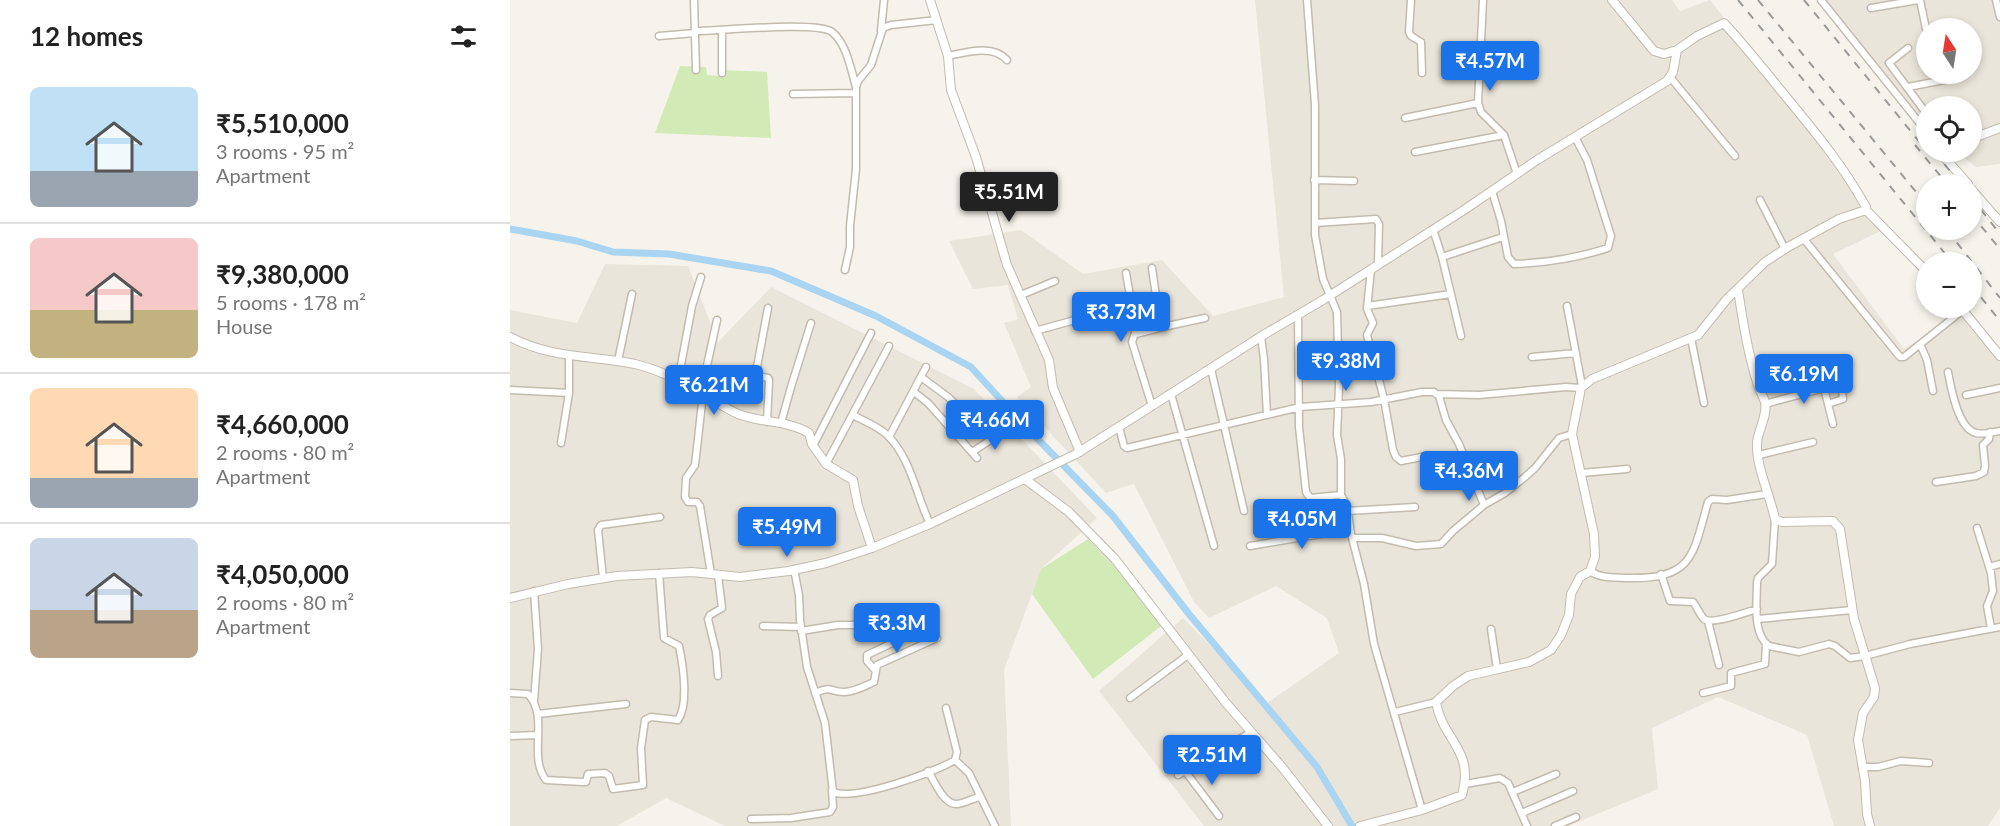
<!DOCTYPE html>
<html lang="en">
<head>
<meta charset="utf-8">
<style>
	body { margin:0; font-family:Lato,sans-serif; background:#f2f2f2; color:#222; height:100vh; display:flex; flex-direction:column; font-size:22px; white-space:nowrap }
	* { box-sizing:border-box; margin:0 }
	p { font-size:20px; color:#767676 }
	.icon { flex:none; width:33px; height:33px; fill:none; stroke:currentColor; stroke-width:2; stroke-linecap:round; stroke-linejoin:round }
	.map { position:relative; flex:1; overflow:hidden }
	.drawer { display:flex; flex-direction:column; background:#fff; width:510px }
	.drawer>* { flex:none }
	.needle { width:39px; rotate:348deg }
	.tools { position:absolute; left:1406px; top:18px; display:grid; gap:12px }
	.tools a { display:grid; place-items:center; width:66px; height:66px; border-radius:50%; background:#fff; box-shadow:0 3px 9px #0003; font-size:30px }
	.price { position:absolute; translate:-50% -51px; padding:0 14px; border-radius:6px; background:#1a73e8; color:#fff; font-size:20px; line-height:39px; filter:drop-shadow(0 2px 3px #0008) }
	.price::after { content:''; position:absolute; left:50%; top:36px; width:18px; height:14px; margin-left:-9px; background:inherit; clip-path:polygon(0 0,100% 0,50% 100%) }
	.price.selected { background:#222; color:#fff }
	ul { padding:0; list-style:none }
	li { display:flex; align-items:center; gap:18px; height:150px; padding:0 30px }
	li+li { border-top:2px solid #e0e0e0 }
	li span { display:grid; place-items:center; flex:none; width:168px; height:120px; border-radius:9px; color:#555 }
	li>.icon { margin-inline-start:auto }
	span .icon { width:72px; height:72px; fill:#fffc; stroke-width:1 }
	li b { font-size:26px }
	h2 { display:flex; justify-content:space-between; align-items:center; height:72px; padding:0 30px; font-size:26px }
	main { display:flex; flex:1; min-height:0 }
	.map>svg:first-child { display:block }
	.residential { fill:#eae5da; fill-rule:evenodd }
	.green { fill:#d2eab5 }
	.lines { fill:none; stroke-linecap:round; stroke-linejoin:round }
	.canal { stroke:#a9d4f2; stroke-width:7 }
	.minor-casing { stroke:#c2bbae; stroke-width:9 }
	.tertiary-casing { stroke:#c2bbae; stroke-width:10 }
	.minor { stroke:#fff; stroke-width:6 }
	.tertiary { stroke:#fff; stroke-width:8 }
	.rail { stroke:#9a9a9a; stroke-width:2; stroke-dasharray:8 8; stroke-linecap:butt }
</style>
</head>
<body>
<main>
<section class="drawer">
<h2>12 homes<svg class="icon" aria-label="filters" viewBox="0 0 24 24"><path d="M4 7h16M4 17h16"/><circle cx="9" cy="7" r="2"/><circle cx="15" cy="17" r="2"/></svg></h2>
<ul>
<li><span style="background:linear-gradient(#bfe0f5 70%,#9aa5b1 0)"><svg class="icon" aria-label="home" viewBox="0 0 24 24"><path d="M3 11l9-7 9 7M6 9v11h12V9"/></svg></span><div><b>₹5,510,000</b><p>3 rooms · 95 m²</p><p>Apartment</p></div></li>
<li><span style="background:linear-gradient(#f6c9c9 60%,#c2b280 0)"><svg class="icon" aria-label="home" viewBox="0 0 24 24"><path d="M3 11l9-7 9 7M6 9v11h12V9"/></svg></span><div><b>₹9,380,000</b><p>5 rooms · 178 m²</p><p>House</p></div></li>
<li><span style="background:linear-gradient(#ffd9b3 75%,#9aa5b1 0)"><svg class="icon" aria-label="home" viewBox="0 0 24 24"><path d="M3 11l9-7 9 7M6 9v11h12V9"/></svg></span><div><b>₹4,660,000</b><p>2 rooms · 80 m²</p><p>Apartment</p></div></li>
<li><span style="background:linear-gradient(#c9d6e8 60%,#b9a48a 0)"><svg class="icon" aria-label="home" viewBox="0 0 24 24"><path d="M3 11l9-7 9 7M6 9v11h12V9"/></svg></span><div><b>₹4,050,000</b><p>2 rooms · 80 m²</p><p>Apartment</p></div></li>
</ul>
</section>
<div class="map">
<svg width="1490" height="826" viewBox="0 0 1490 826">
	<rect width="100%" height="100%" fill="#f6f3ec"/>
	<!-- residential -->
	<path class="residential" d="M 745,0 L 1162,0 L 1170,11 L 1200,0 L 1344,179 L 1371,231 L 1323,254 L 1394,349 L 1455,312 L 1490,356 L 1490,808 L 1478,826 L 1324,826 L 1297,735 L 1208,697 L 1142,728 L 1148,789 L 1058,826 L 694,826 L 589,691 L 673,618 L 757,703 L 829,653 L 817,618 L 766,586 L 699,618 L 684,602 L 624,484 L 596,493 L 507,397 L 521,387 L 494,323 L 508,319 L 498,285 L 463,289 L 439,241 L 511,230 L 573,274 L 652,260 L 703,316 L 774,297 Z
		M 1307,0 L 1490,0 L 1490,164 L 1466,167 L 1447,152 L 1461,152 L 1461,106 L 1416,106 L 1416,126 L 1390,104 ZM 1416,28 L 1461,28 L 1461,74 L 1416,74 Z
		M 95,264 L 178,266 L 208,342 L 261,287 L 464,389 L 587,518 L 531,569 L 494,670 L 501,826 L 215,826 L 156,798 L 107,826 L 0,826 L 0,310 L 67,323 Z"/>
	<!-- green -->
	<path class="green" d="M 170,66 L 196,67 L 197,75 L 209,76 L 211,70 L 257,72 L 261,138 L 145,133 Z
		M 578,539 L 630,592 L 655,623 L 583,679 L 522,594 L 531,569 Z"/>
	<g class="lines">
		<!-- canal -->
		<path class="canal" d="M 0,229 L 67,241 L 103,252 L 159,254 L 261,271 L 366,316 L 461,367 L 513,424 L 603,516 L 679,614 L 807,767 L 842,826"/>
		<defs>
			<path id="minor" d="M 184,0 L 186,70
				M 797,0 L 805,105 L 805,235 L 813,279 L 827,312 L 829,387 L 827,435 L 831,459 L 831,495
				M 901,0 L 899,32 L 901,36 L 911,42 L 912,73
				M 973,0 L 968,103 L 971,112 L 994,135 L 1007,174
				M 1311,0 L 1416,131
				M 1410,0 L 1416,29
				M 1486,0 L 1490,17
				M 1361,8 L 1408,0
				M 185,31 C 210,31 307,21 322,32 C 337,44 341,70 346,87
				M 212,31 L 212,73
				M 371,31 L 374,0
				M 149,36 L 185,33
				M 1398,48 L 1379,63 L 1416,113
				M 438,56 C 457,52 483,44 497,60
				M 1160,77 L 1225,156
				M 1398,87 L 1450,77
				M 283,94 L 346,93
				M 895,118 L 968,103
				M 905,152 L 994,135
				M 804,180 L 844,181
				M 982,191 L 991,221 L 998,257 L 1004,264 C 1036,263 1067,258 1098,248 L 1101,236 L 1077,160 L 1065,137
				M 1250,200 L 1275,249
				M 805,223 L 866,219 L 869,224 L 868,264
				M 923,229 L 932,257 L 951,336
				M 1293,238 L 1390,357 L 1394,357 L 1453,310
				M 932,257 L 993,237
				M 861,269 L 857,309 L 863,323 L 857,335 L 874,399 L 883,450 L 886,457 L 891,461 L 917,456
				M 335,270 L 340,247 L 340,226 L 346,169 L 346,87 L 348,81 L 361,65 L 373,28 L 381,25 L 427,20
				M 616,273 L 626,330 L 622,342 L 642,406
				M 511,295 L 545,281
				M 857,306 L 941,294
				M 1057,306 L 1072,386
				M 788,315 L 789,427 L 796,492 L 800,498 L 831,495 L 837,506 L 841,534 L 854,584 L 864,644 L 912,810
				M 648,328 L 695,318
				M 525,331 L 583,315 C 592,326 611,318 624,315
				M 626,334 L 646,329 L 650,324 L 642,268
				M 751,337 L 754,359 L 757,415
				M 1181,338 L 1194,403
				M 1410,344 L 1417,360 L 1423,391
				M 1022,357 L 1066,353
				M 108,361 L 122,294
				M 701,369 L 734,511
				M 1438,372 C 1441,388 1448,429 1466,433 C 1473,435 1483,432 1490,431
				M 411,377 L 438,397 L 481,439
				M 168,381 L 182,306 L 191,277
				M 0,390 L 59,393
				M 404,392 L 418,403 L 467,458
				M 191,393 L 207,320
				M 193,394 L 185,465 L 176,478 L 175,497 L 178,502 L 187,502 L 190,506 L 201,574
				M 661,394 L 704,546
				M 926,394 L 969,395 L 1056,387 L 1071,388
				M 1456,395 L 1490,388
				M 1255,404 L 1314,388 L 1323,424
				M 1318,404 L 1333,399 L 1330,370
				M 343,415 C 354,421 367,426 376,434 C 401,457 406,495 420,524
				M 257,422 L 259,380 L 258,378 L 248,376 L 246,372 L 258,308
				M 271,423 L 281,387 L 301,323
				M 609,427 L 614,446 L 617,448 L 790,407 L 861,402 L 912,392 L 924,392 L 929,396 L 936,420 L 949,444 L 974,505
				M 379,437 L 416,367
				M 51,443 L 59,393 L 59,357
				M 303,446 L 361,333
				M 462,452 L 496,430
				M 1249,455 L 1303,442
				M 316,464 L 379,346
				M 1071,473 L 1117,469
				M 1426,482 L 1466,476 L 1474,472 L 1475,466 L 1473,445 L 1479,439 L 1480,432
				M 837,511 L 905,507
				M 1265,519 L 1262,564 L 1248,578 L 1247,582 C 1247,601 1242,634 1259,646 L 1289,652 L 1319,644 L 1325,646 L 1340,658 L 1355,656 L 1400,644 L 1490,627
				M 1467,528 L 1481,573 L 1483,591 L 1477,606 L 1481,628
				M 842,538 L 872,538 L 906,546 L 931,544 L 943,531 L 974,505 L 995,493 L 1015,477 L 1025,468 L 1049,438 L 1062,434
				M 740,546 L 840,529
				M 1479,567 L 1490,564
				M 284,569 L 289,595 L 290,620 L 297,667 L 315,723 L 323,792 C 345,801 423,773 445,760 L 447,752 L 436,708
				M 1080,571 C 1091,579 1105,577 1120,578 C 1184,579 1183,554 1198,502 L 1202,499 L 1217,500 L 1257,494
				M 1151,574 L 1160,601 L 1183,602 C 1187,607 1190,615 1194,619 C 1202,625 1237,612 1247,609
				M 208,575 L 212,608 L 200,615 L 198,619 L 206,652 L 208,676
				M 93,578 L 88,530 L 91,525 L 150,517
				M 24,591 L 28,649 L 24,701
				M 1248,619 L 1342,610
				M 1198,621 L 1209,665
				M 253,626 L 291,627
				M 981,629 L 987,669
				M 291,631 L 328,625 L 343,625 L 365,620 L 374,623 L 381,622 L 394,635 L 401,635 L 416,628
				M 365,670 L 357,661 L 357,655 L 397,636
				M 0,693 L 18,694 C 40,718 17,755 36,780 L 73,782 L 76,782 L 78,774 L 95,773 L 99,776 L 103,789 L 133,785 L 131,748 L 135,720 L 141,717 L 168,720 C 179,704 173,665 169,646 L 154,638 L 149,573
				M 305,693 C 324,685 318,692 334,692 C 344,692 355,686 364,682 L 367,665 L 427,638
				M 1193,693 L 1221,686 L 1221,673 L 1255,664 L 1256,644
				M 620,698 L 678,655
				M 885,712 L 926,702
				M 28,714 L 116,704
				M 0,736 L 28,735
				M 445,760 L 459,773 L 485,826
				M 1352,767 L 1368,767 L 1391,761 L 1419,763
				M 418,771 C 424,780 433,804 446,804 C 453,804 462,799 469,797
				M 675,771 L 709,816
				M 668,775 L 701,757 L 741,732
				M 955,784 L 990,778 L 998,783 L 1017,826
				M 1003,792 L 1046,774
				M 1012,813 L 1063,791
				M 241,819 L 281,818 L 320,812 L 323,807 L 322,790
				M 1045,826 L 1066,817"/>
			<path id="tertiary" d="M 420,0 L 438,56 L 441,90 L 466,157 L 497,265 L 539,360 L 543,388 L 570,452
				M 1102,0 L 1144,51 L 1154,54 L 1167,50
				M 1461,139 L 1490,128
				M 1433,152 L 1435,158 L 1458,184
				M 1461,189 L 1490,222
				M 1356,210 L 1416,271
				M 1228,290 C 1233,322 1238,354 1248,385 C 1250,391 1253,396 1255,402 C 1258,416 1248,429 1247,443 C 1246,467 1260,495 1265,519 L 1272,522 L 1323,521 L 1330,529 L 1344,619 L 1365,688 L 1364,697 L 1353,713 L 1348,740 L 1355,781 L 1357,814 L 1360,826
				M 1451,308 L 1490,356
				M 0,337 C 42,359 80,355 125,364 C 146,369 169,380 188,391 C 202,398 214,408 228,414 C 251,423 277,420 299,433 L 302,444 L 316,464 L 343,480 L 348,506 L 362,548
				M 515,479 L 559,512 L 605,559 L 716,703 L 772,767 L 818,826
				M 0,598 L 58,584 L 107,576 L 182,572 L 230,577 L 279,571 L 316,563 L 362,548 L 420,524 L 566,454 L 755,334 L 813,300 L 954,210 L 1027,160 L 1157,81 L 1163,72 L 1167,50 L 1187,36 L 1214,23 C 1236,47 1256,72 1277,98 C 1306,133 1334,167 1356,207 L 1356,210 L 1329,219 L 1278,247 L 1255,262 L 1217,299 L 1188,335 L 1082,379 L 1071,388 L 1062,434 L 1084,534 L 1085,557 L 1080,571 L 1070,577 L 1061,594 L 1059,615 L 1051,635 L 1041,650 L 1019,662 L 958,676 L 943,686 L 926,702 C 932,740 965,749 952,795 L 912,810 L 850,826"/>
		</defs>
		<!-- minor casing -->
		<use href="#minor" class="minor-casing"/>
		<!-- tertiary casing -->
		<use href="#tertiary" class="tertiary-casing"/>
		<!-- minor -->
		<use href="#minor" class="minor"/>
		<!-- tertiary -->
		<use href="#tertiary" class="tertiary"/>
		<!-- rail -->
		<path class="rail" d="M 1228,0 L 1442,262
			M 1248,0 L 1416,204
			M 1294,0 L 1416,150
			M 1405,145 L 1437,184
			M 1424,152 L 1451,184
			M 1461,197 L 1490,234
			M 1461,214 L 1490,249
			M 1437,230 L 1490,298
			M 1461,285 L 1490,321"/>
	</g>
</svg>
<div class="tools">
<a><svg class="needle" viewBox="-14 -14 28 28"><path d="M0-13l5 13h-10z" fill="#e53935"/><path d="M0 13l5-13h-10z" fill="#767676"/></svg></a>
<a><svg class="icon" aria-label="locate" viewBox="0 0 24 24"><circle cx="12" cy="12" r="6"/><path d="M12 2v4M12 18v4M2 12h4M18 12h4"/></svg></a>
<a>+</a>
<a>−</a>
</div>
<b class="price" style="left:980px;top:92px">₹4.57M</b>
<b class="price selected" style="left:499px;top:223px">₹5.51M</b>
<b class="price" style="left:611px;top:343px">₹3.73M</b>
<b class="price" style="left:836px;top:392px">₹9.38M</b>
<b class="price" style="left:1294px;top:405px">₹6.19M</b>
<b class="price" style="left:204px;top:416px">₹6.21M</b>
<b class="price" style="left:485px;top:451px">₹4.66M</b>
<b class="price" style="left:959px;top:502px">₹4.36M</b>
<b class="price" style="left:792px;top:550px">₹4.05M</b>
<b class="price" style="left:277px;top:558px">₹5.49M</b>
<b class="price" style="left:387px;top:654px">₹3.3M</b>
<b class="price" style="left:702px;top:786px">₹2.51M</b>
</div>
</main>
</body>
</html>
